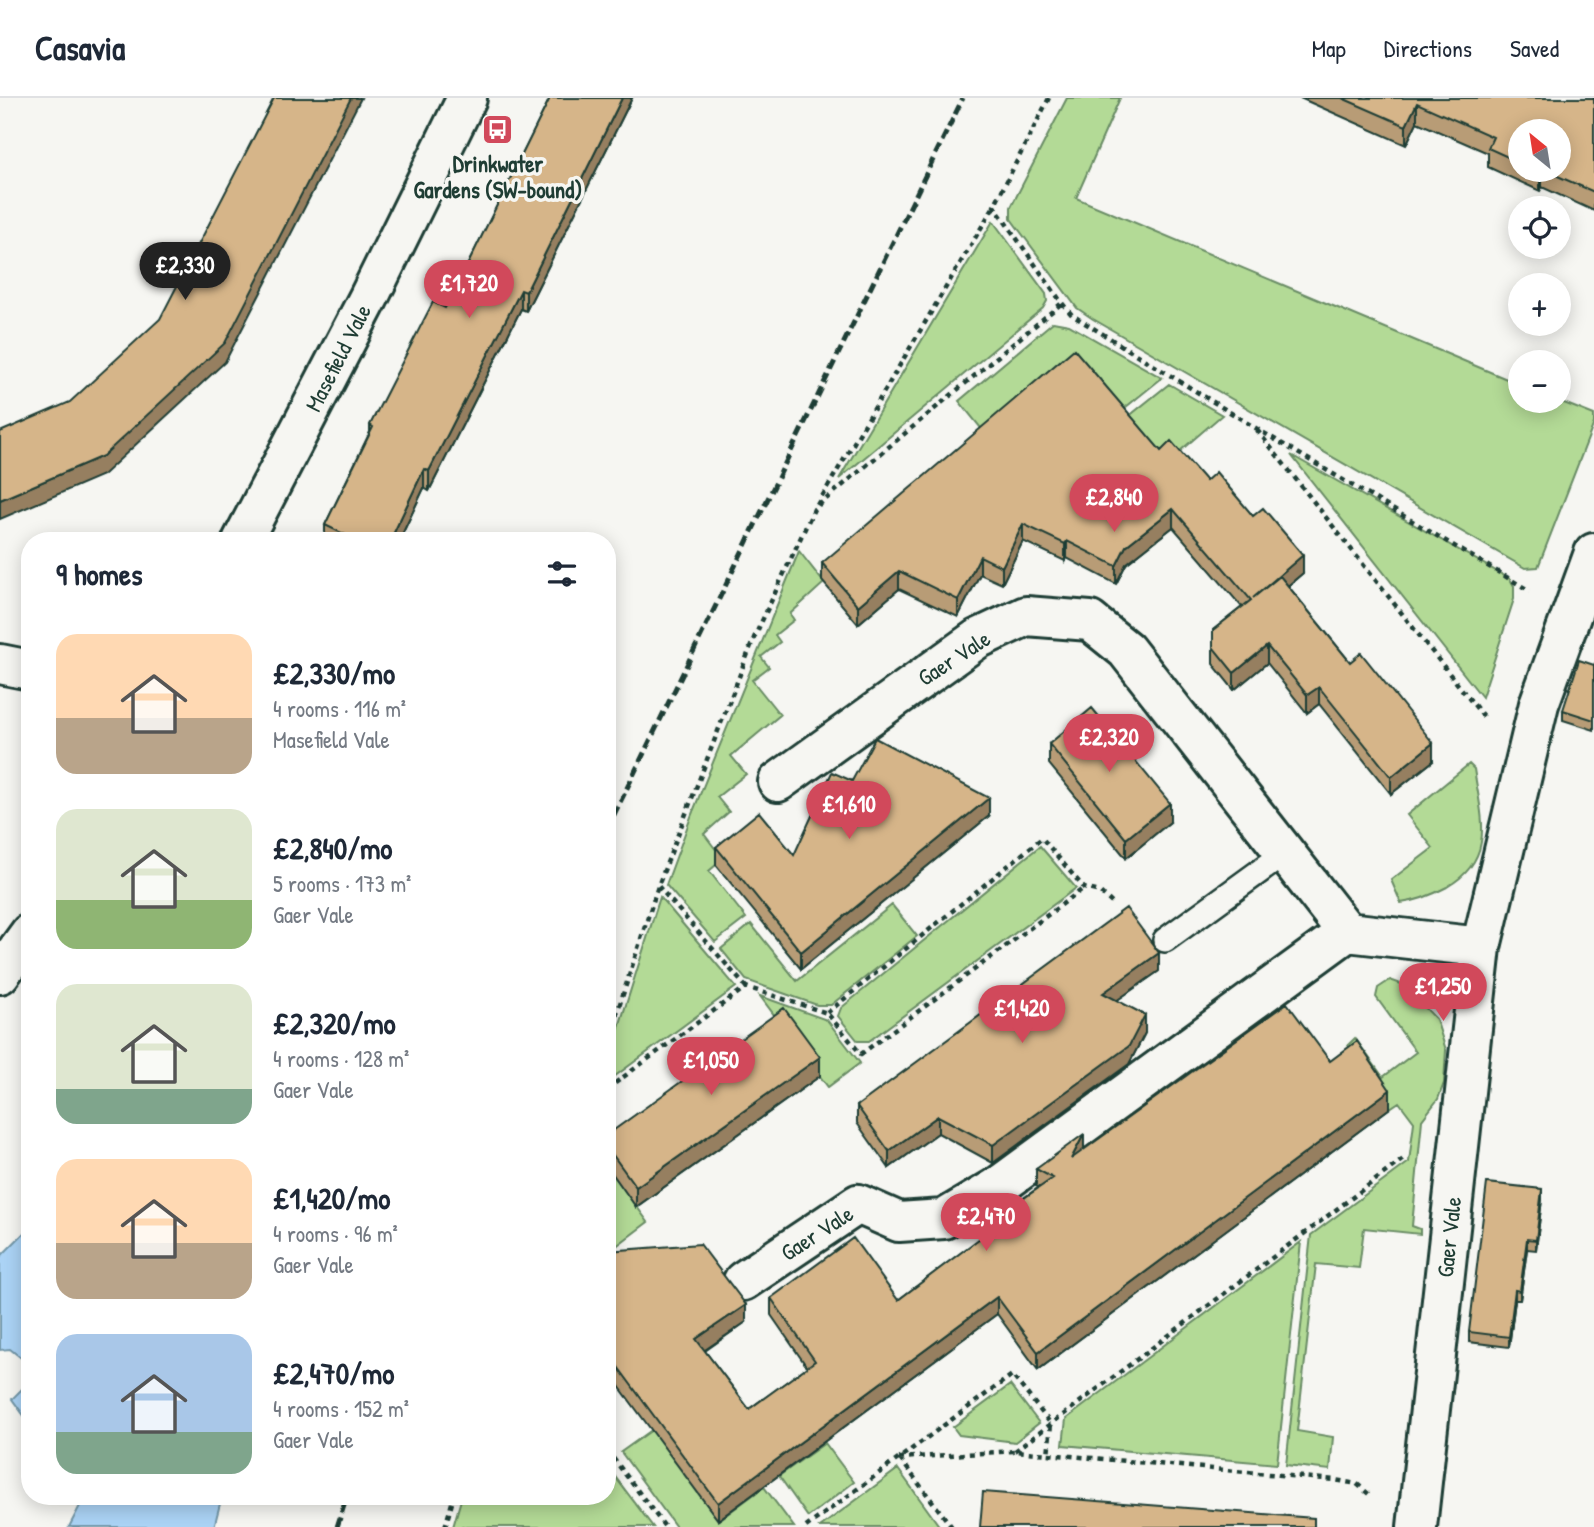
<!DOCTYPE html>
<html lang="en">
<head>
<meta charset="utf-8">
<style>
	body { margin:0; font-family:"Patrick Hand",sans-serif; background:#f6f6f7; color:#1f2937; height:100vh; display:flex; flex-direction:column; font-size:26px; white-space:nowrap }
	* { box-sizing:border-box; margin:0 }
	p { font-size:23px; color:#747a83 }
	.icon { flex:none; width:38px; height:38px; fill:none; stroke:currentColor; stroke-width:2; stroke-linecap:round; stroke-linejoin:round }
	.map { position:relative; flex:1; overflow:hidden }
	.sheet { position:absolute; left:21px; top:434px; width:595px; height:973px; display:flex; flex-direction:column; background:#fff; border-radius:28px; box-shadow:0 4px 18px #0003 }
	.sheet>* { flex:none }
	.needle { width:46px; rotate:330deg }
	.fabs { position:absolute; left:1508px; top:21px; display:grid; gap:14px }
	.fabs a { display:grid; place-items:center; width:63px; height:63px; border-radius:50%; background:#fff; box-shadow:0 4px 18px #0003; font-size:35px }
	.price { position:absolute; translate:-50% -60px; padding:0 16px; border-radius:24px; background:#d1495b; color:#fff; font-size:23px; line-height:46px; filter:drop-shadow(0 2px 4px #0008) }
	.price::after { content:''; position:absolute; left:50%; top:42px; width:21px; height:16px; margin-left:-10px; background:inherit; clip-path:polygon(0 0,100% 0,50% 100%) }
	.price.on { background:#222; color:#fff }
	ul { padding:0; list-style:none }
	li { display:flex; align-items:center; gap:21px; height:175px; padding:0 35px }
	li span { display:grid; place-items:center; flex:none; width:196px; height:140px; border-radius:21px; color:#555 }
	li>.icon { margin-inline-start:auto }
	span .icon { width:84px; height:84px; fill:#fffc; stroke-width:1 }
	li b { font-size:30px }
	h2 { display:flex; justify-content:space-between; align-items:center; height:84px; padding:0 35px; font-size:30px }
	header { display:flex; align-items:center; gap:42px; box-sizing:border-box; height:98px; padding:0 35px; background:#fff; border-bottom:2px solid #e0e1e3 }
	header strong { font-size:33px }
	nav { display:flex; gap:38px; margin-inline-start:auto; font-size:24px }
	.map>svg:first-child { display:block }
	.green { fill:#b3da96; stroke:#698c65; stroke-width:2 }
	.water { fill:#abd3f5; stroke:#7397a8; stroke-width:2 }
	.lines { fill:none; stroke-linecap:round; stroke-linejoin:round }
	.service-casing { stroke:#1f3d34; stroke-width:28 }
	.minor-casing { stroke:#1f3d34; stroke-width:44 }
	.tertiary-casing { stroke:#1f3d34; stroke-width:44 }
	.path { stroke:#1f3d34; stroke-width:4.5; stroke-dasharray:5 5; stroke-linecap:butt }
	.service { stroke:#f6f6f2; stroke-width:23 }
	.minor { stroke:#f6f6f2; stroke-width:38 }
	.tertiary { stroke:#f6f6f2; stroke-width:38 }
	.rail { stroke:#1f3d34; stroke-width:5; stroke-dasharray:10 5; stroke-linecap:butt }
	.wall { fill:#b89c76; stroke:#1f3d34; stroke-width:2; fill-rule:evenodd }
	.shaded-wall { fill:#967f60; stroke:#1f3d34; stroke-width:2 }
	.building { fill:#d6b589; stroke:#1f3d34; stroke-width:2 }
	.labels { text-anchor:middle; stroke-width:7; stroke-linejoin:round; paint-order:stroke }
	.poi-label { font-size:23px; font-weight:bold; fill:#1f3d34; stroke:#f6f6f2 }
	.street-label { font-size:23px; fill:#1f3d34; stroke:#f6f6f2 }
</style>
</head>
<body>
<header>
<strong>Casavia</strong>
<nav><a>Map</a><a>Directions</a><a>Saved</a></nav>
</header>
<div class="map">
<svg width="1594" height="1429" viewBox="0 0 1594 1429">
	<rect width="100%" height="100%" fill="#f6f6f2"/>
	<filter id="ink" filterUnits="userSpaceOnUse"><feTurbulence type="fractalNoise" baseFrequency=".0143" numOctaves="2"/><feDisplacementMap in="SourceGraphic" scale="14" xChannelSelector="R" yChannelSelector="G"/><feConvolveMatrix kernelMatrix="1 2 1 2 8 2 1 2 1" color-interpolation-filters="sRGB"/></filter>
	<g filter="url(#ink)">
		<!-- green -->
		<path class="green" d="M 1067,0 L 1120,0 L 1076,100 L 1521,287 L 1521,303 L 1559,303 L 1594,317 L 1594,325 L 1538,469 L 1525,470 L 1093,221 L 1077,210 L 1011,121 L 1011,109 Z
			M 993,123 L 1046,196 L 1047,203 L 1043,210 L 839,381 Z
			M 1053,224 L 1069,227 L 1162,280 L 1121,313 L 984,334 L 959,303 Z
			M 1169,286 L 1222,317 L 1166,365 L 1128,319 Z
			M 1291,357 L 1510,481 L 1514,488 L 1514,501 L 1482,599 Z
			M 799,453 L 824,485 L 790,516 L 794,522 L 775,537 L 780,544 L 761,559 L 769,569 L 752,582 L 780,617 L 731,658 L 746,676 L 717,699 L 729,714 L 704,736 L 723,761 L 709,773 L 746,820 L 715,844 L 666,787 L 692,716 Z
			M 1469,666 L 1474,671 C 1481,718 1497,760 1447,789 C 1432,797 1417,803 1401,805 L 1391,782 L 1433,750 L 1407,717 Z
			M 1040,748 L 1076,790 L 869,943 L 858,943 L 838,918 L 841,910 Z
			M 660,799 L 736,889 L 607,984 L 607,967 Z
			M 892,807 L 917,838 L 831,907 L 817,907 L 746,882 L 721,851 L 751,826 L 797,883 Z
			M 1390,882 L 1404,887 L 1436,921 L 1446,952 L 1444,985 L 1438,1001 L 1422,1022 L 1412,1128 L 1420,1131 L 1420,1136 L 1364,1130 L 1359,1170 L 1316,1166 L 1297,1333 L 1333,1339 L 1330,1372 L 1286,1367 L 1311,1137 L 1409,1064 L 1414,1024 L 1399,1004 L 1390,1010 L 1348,947 L 1355,940 L 1383,979 L 1416,954 L 1376,899 L 1378,890 Z
			M 760,898 L 827,922 L 860,965 L 828,989 Z
			M 607,1068 L 648,1124 L 607,1155 Z
			M 1301,1144 L 1277,1366 L 1063,1347 L 1066,1321 Z
			M 1010,1287 L 1039,1325 L 1015,1344 L 959,1337 L 953,1329 Z
			M 652,1332 L 719,1422 L 764,1389 L 794,1429 L 676,1429 L 621,1354 Z
			M 825,1345 L 854,1384 L 808,1419 L 779,1378 Z
			M 607,1368 L 653,1429 L 453,1429 L 462,1398 L 607,1398 Z
			M 898,1371 L 940,1429 L 820,1429 Z"/>
		<!-- water -->
		<path class="water" d="M 30,1129 L 30,1319 L 25,1319 L 12,1301 L 29,1284 L 25,1263 L 10,1251 L 0,1252 L 0,1159 Z
			M 85,1398 L 222,1398 L 214,1429 L 69,1429 Z"/>
		<g class="lines">
			<defs>
				<path id="service" d="M 1165,842 L 1285,755"/>
				<path id="minor" d="M 0,566 L 30,572
					M 778,684 L 977,541 L 1026,518 L 1090,523 L 1126,552 L 1347,834 L 1481,849
					M 743,1183 L 858,1106 L 899,1124 L 944,1121 L 996,1090 L 1347,834
					M 1417,1429 L 1481,849 L 1539,606 L 1594,455"/>
				<path id="tertiary" d="M 242,443 L 369,199 L 467,0
					M 0,876 L 30,835"/>
			</defs>
			<!-- service casing -->
			<use href="#service" class="service-casing"/>
			<!-- minor casing -->
			<use href="#minor" class="minor-casing"/>
			<!-- tertiary casing -->
			<use href="#tertiary" class="tertiary-casing"/>
			<!-- path -->
			<path class="path" d="M 1049,0 L 994,108 L 1062,205 L 1072,217 L 1254,329 L 1530,493
				M 1257,332 L 1486,622
				M 817,407 L 994,108
				M 658,788 L 746,889
				M 827,915 L 1042,740 L 1084,790 L 1100,794 L 1114,807
				M 607,946 L 658,788 L 754,540 L 814,411 L 1062,205
				M 607,991 L 746,889 L 827,915 L 861,956 L 1084,790
				M 607,1352 L 665,1429
				M 1015,1353 L 1406,1059
				M 899,1360 L 1015,1353 L 1335,1382 L 1357,1386 L 1371,1398
				M 900,1361 L 952,1429
				M 445,1429 L 454,1398
				M 806,1429 L 1012,1277 L 1051,1326 L 1048,1357"/>
			<!-- service -->
			<use href="#service" class="service"/>
			<!-- minor -->
			<use href="#minor" class="minor"/>
			<!-- tertiary -->
			<use href="#tertiary" class="tertiary"/>
			<!-- rail -->
			<path class="rail" d="M 607,731 L 963,0
				M 337,1429 L 347,1398"/>
		</g>
		<!-- wall -->
		<path class="wall" d="M 550,0 L 632,0 L 526,213 L 521,211 L 429,393 L 424,390 L 399,443 L 325,443 L 325,427 L 370,334 L 370,327 L 445,210 L 465,172 Z
			M 1300,0 L 1594,0 L 1594,113 L 1542,89 L 1540,93 L 1488,69 L 1488,55 L 1417,24 L 1406,47 ZM 1521,33 L 1559,72 L 1521,72 Z
			M 1161,353 L 1206,383 L 1253,418 L 1303,475 L 1288,488 L 1350,564 L 1433,663 L 1391,696 L 1319,606 L 1307,615 L 1267,565 L 1234,592 L 1213,566 L 1213,532 L 1242,509 L 1173,429 L 1126,466 L 1116,486 L 1067,460 L 1065,463 L 1023,443 L 1002,486 L 980,476 L 958,519 L 899,491 L 858,526 L 822,483 L 822,465 Z
			M 1594,567 L 1594,632 L 1563,622 L 1563,612 Z
			M 1049,646 L 1170,724 L 1126,760 L 1049,666 Z
			M 852,683 L 989,718 L 801,871 L 716,767 L 716,749 L 794,757 Z
			M 1159,873 L 1117,902 L 1145,935 L 1129,966 L 993,1065 L 938,1035 L 889,1070 L 857,1025 L 857,1008 Z
			M 1330,963 L 1390,1010 L 1038,1272 L 997,1216 L 718,1422 L 607,1272 L 607,1153 L 746,1224 L 705,1253 L 749,1311 L 807,1269 L 771,1217 L 771,1200 L 898,1202 L 988,1135 L 988,1125 L 1039,1089 L 1036,1088 L 1036,1071 L 1084,1051 Z
			M 820,978 L 636,1109 L 607,1068 L 607,1037 Z
			M 1542,1101 L 1536,1152 L 1527,1151 L 1520,1202 L 1515,1202 L 1509,1249 L 1469,1244 L 1469,1234 Z"/>
		<!-- shaded-wall -->
		<path class="shaded-wall" d="M 351,0 L 361,0 L 225,264 L 103,377 L 0,421 L 0,402 L 103,358 Z
			M 622,0 L 632,0 L 526,213 L 526,194 Z
			M 1417,5 L 1417,24 L 1406,47 L 1406,28 Z
			M 1542,72 L 1542,89 L 1540,93 L 1540,74 Z
			M 521,192 L 521,211 L 429,393 L 429,373 Z
			M 424,371 L 424,390 L 399,443 L 390,443 Z
			M 1173,411 L 1173,429 L 1126,466 L 1116,486 L 1116,468 L 1126,448 Z
			M 1023,426 L 1023,443 L 1002,486 L 1002,469 Z
			M 1067,443 L 1067,460 L 1065,463 L 1065,446 Z
			M 1303,457 L 1303,475 L 1253,517 L 1253,500 Z
			M 980,458 L 980,476 L 958,519 L 958,502 Z
			M 899,473 L 899,491 L 858,526 L 858,508 Z
			M 1267,548 L 1267,565 L 1234,592 L 1234,575 Z
			M 1319,589 L 1319,606 L 1307,615 L 1307,597 Z
			M 1433,645 L 1433,663 L 1391,696 L 1391,679 Z
			M 989,700 L 989,718 L 801,871 L 801,854 Z
			M 1170,705 L 1170,724 L 1126,760 L 1126,741 Z
			M 1159,855 L 1159,873 L 1103,912 L 1103,895 Z
			M 1145,917 L 1145,935 L 1129,966 L 993,1065 L 993,1047 Z
			M 820,959 L 820,978 L 636,1109 L 636,1089 Z
			M 1390,992 L 1390,1010 L 1038,1272 L 1038,1254 Z
			M 938,1018 L 938,1035 L 889,1070 L 889,1053 Z
			M 1084,1036 L 1084,1053 L 1071,1061 Z
			M 1542,1091 L 1542,1101 L 1536,1152 L 1536,1142 Z
			M 1527,1141 L 1527,1151 L 1520,1202 L 1520,1193 Z
			M 1515,1192 L 1515,1202 L 1509,1249 L 1509,1239 Z
			M 997,1199 L 997,1216 L 718,1422 L 718,1405 Z
			M 746,1207 L 746,1224 L 696,1258 L 696,1241 Z"/>
		<!-- building -->
		<path class="building" d="M 274,0 L 351,0 L 225,245 L 103,358 L 0,402 L 0,334 L 70,304 L 160,221 Z
			M 550,0 L 622,0 L 526,194 L 521,192 L 429,373 L 424,371 L 390,443 L 358,443 L 325,427 L 373,329 L 370,327 L 433,204 L 445,210 L 465,172 Z
			M 1342,0 L 1594,0 L 1594,94 L 1544,72 L 1559,72 L 1559,33 L 1521,33 L 1521,65 L 1488,50 L 1493,39 L 1417,5 L 1406,28 Z
			M 1074,251 L 1161,353 L 1171,343 L 1206,383 L 1216,374 L 1253,418 L 1263,410 L 1303,457 L 1253,500 L 1280,478 L 1350,564 L 1361,555 L 1433,645 L 1391,679 L 1319,589 L 1307,597 L 1267,548 L 1234,575 L 1213,549 L 1213,532 L 1251,502 L 1173,411 L 1126,448 L 1116,468 L 1067,443 L 1065,446 L 1023,426 L 1002,469 L 980,458 L 958,502 L 899,473 L 858,508 L 822,465 Z
			M 1579,562 L 1594,567 L 1594,622 L 1563,612 Z
			M 1092,610 L 1170,705 L 1126,741 L 1049,646 Z
			M 875,640 L 989,700 L 801,854 L 716,749 L 759,714 L 794,757 L 832,674 L 852,683 Z
			M 1126,810 L 1159,855 L 1103,895 L 1145,917 L 1129,948 L 993,1047 L 938,1018 L 889,1053 L 857,1008 Z
			M 1287,905 L 1330,963 L 1357,943 L 1390,992 L 1038,1254 L 997,1199 L 718,1405 L 607,1254 L 607,1153 L 700,1146 L 746,1207 L 696,1241 L 749,1311 L 815,1263 L 771,1200 L 853,1140 L 898,1202 L 992,1131 L 988,1125 L 1053,1080 L 1036,1071 L 1084,1036 L 1071,1061 Z
			M 784,910 L 820,959 L 636,1089 L 607,1049 L 607,1037 Z
			M 1487,1085 L 1542,1091 L 1536,1142 L 1527,1141 L 1520,1193 L 1515,1192 L 1509,1239 L 1469,1234 Z
			M 983,1394 L 1314,1420 L 1314,1429 L 980,1429 Z"/>
	</g>
	<!-- icons -->
	<defs>
		<symbol id="bus-square" viewBox="-11 -11 22 22"><rect x="-9" y="-9" width="18" height="18" rx="4" fill="#d1495b" stroke="#f6f6f2"/><path d="M-5-6H5V4H4V6H2V4H-2V6H-4V4H-5ZM-3.5-4V0h7V-4ZM-3.5 1.2v1.5H-2V1.2ZM2 1.2v1.5H3.5V1.2Z" fill="#fff"/></symbol>
	</defs>
	<g fill-rule="evenodd">
		<use href="#bus-square" x="480" y="14" width="35" height="35"/>
	</g>
	<g class="labels">
		<!-- poi labels -->
		<g class="poi-label">
			<text x="498" y="74">Drinkwater<tspan x="498" dy="26">Gardens (SW-bound)</tspan></text>
		</g>
		<!-- street labels -->
		<g class="street-label">
			<text transform="translate(338 260) rotate(-63)" y="8">Masefield Vale</text>
			<text transform="translate(954 560) rotate(-33)" y="8">Gaer Vale</text>
			<text transform="translate(817 1135) rotate(-33)" y="8">Gaer Vale</text>
			<text transform="translate(1449 1139) rotate(-84)" y="8">Gaer Vale</text>
		</g>
	</g>
</svg>
<div class="fabs">
<a><svg class="needle" viewBox="-14 -14 28 28"><path d="M0-13l5 13h-10z" fill="#e53935"/><path d="M0 13l5-13h-10z" fill="#747a83"/></svg></a>
<a><svg class="icon" aria-label="locate" viewBox="0 0 24 24"><circle cx="12" cy="12" r="6"/><path d="M12 2v4M12 18v4M2 12h4M18 12h4"/></svg></a>
<a>+</a>
<a>−</a>
</div>
<b class="price on" style="left:185px;top:204px">£2,330</b>
<b class="price" style="left:469px;top:222px">£1,720</b>
<b class="price" style="left:1114px;top:436px">£2,840</b>
<b class="price" style="left:1109px;top:676px">£2,320</b>
<b class="price" style="left:849px;top:743px">£1,610</b>
<b class="price" style="left:1443px;top:925px">£1,250</b>
<b class="price" style="left:1022px;top:947px">£1,420</b>
<b class="price" style="left:711px;top:999px">£1,050</b>
<b class="price" style="left:986px;top:1155px">£2,470</b>
<section class="sheet">
<h2>9 homes<svg class="icon" aria-label="filters" viewBox="0 0 24 24"><path d="M4 7h16M4 17h16"/><circle cx="9" cy="7" r="2"/><circle cx="15" cy="17" r="2"/></svg></h2>
<ul>
<li><span style="background:linear-gradient(#ffd9b3 60%,#b9a48a 0)"><svg class="icon" aria-label="home" viewBox="0 0 24 24"><path d="M3 11l9-7 9 7M6 9v11h12V9"/></svg></span><div><b>£2,330/mo</b><p>4 rooms · 116 m²</p><p>Masefield Vale</p></div></li>
<li><span style="background:linear-gradient(#dfe7d0 65%,#8fb573 0)"><svg class="icon" aria-label="home" viewBox="0 0 24 24"><path d="M3 11l9-7 9 7M6 9v11h12V9"/></svg></span><div><b>£2,840/mo</b><p>5 rooms · 173 m²</p><p>Gaer Vale</p></div></li>
<li><span style="background:linear-gradient(#dfe7d0 75%,#7fa58c 0)"><svg class="icon" aria-label="home" viewBox="0 0 24 24"><path d="M3 11l9-7 9 7M6 9v11h12V9"/></svg></span><div><b>£2,320/mo</b><p>4 rooms · 128 m²</p><p>Gaer Vale</p></div></li>
<li><span style="background:linear-gradient(#ffd9b3 60%,#b9a48a 0)"><svg class="icon" aria-label="home" viewBox="0 0 24 24"><path d="M3 11l9-7 9 7M6 9v11h12V9"/></svg></span><div><b>£1,420/mo</b><p>4 rooms · 96 m²</p><p>Gaer Vale</p></div></li>
<li><span style="background:linear-gradient(#a9c7e8 70%,#7fa58c 0)"><svg class="icon" aria-label="home" viewBox="0 0 24 24"><path d="M3 11l9-7 9 7M6 9v11h12V9"/></svg></span><div><b>£2,470/mo</b><p>4 rooms · 152 m²</p><p>Gaer Vale</p></div></li>
</ul>
</section>
</div>
</body>
</html>
